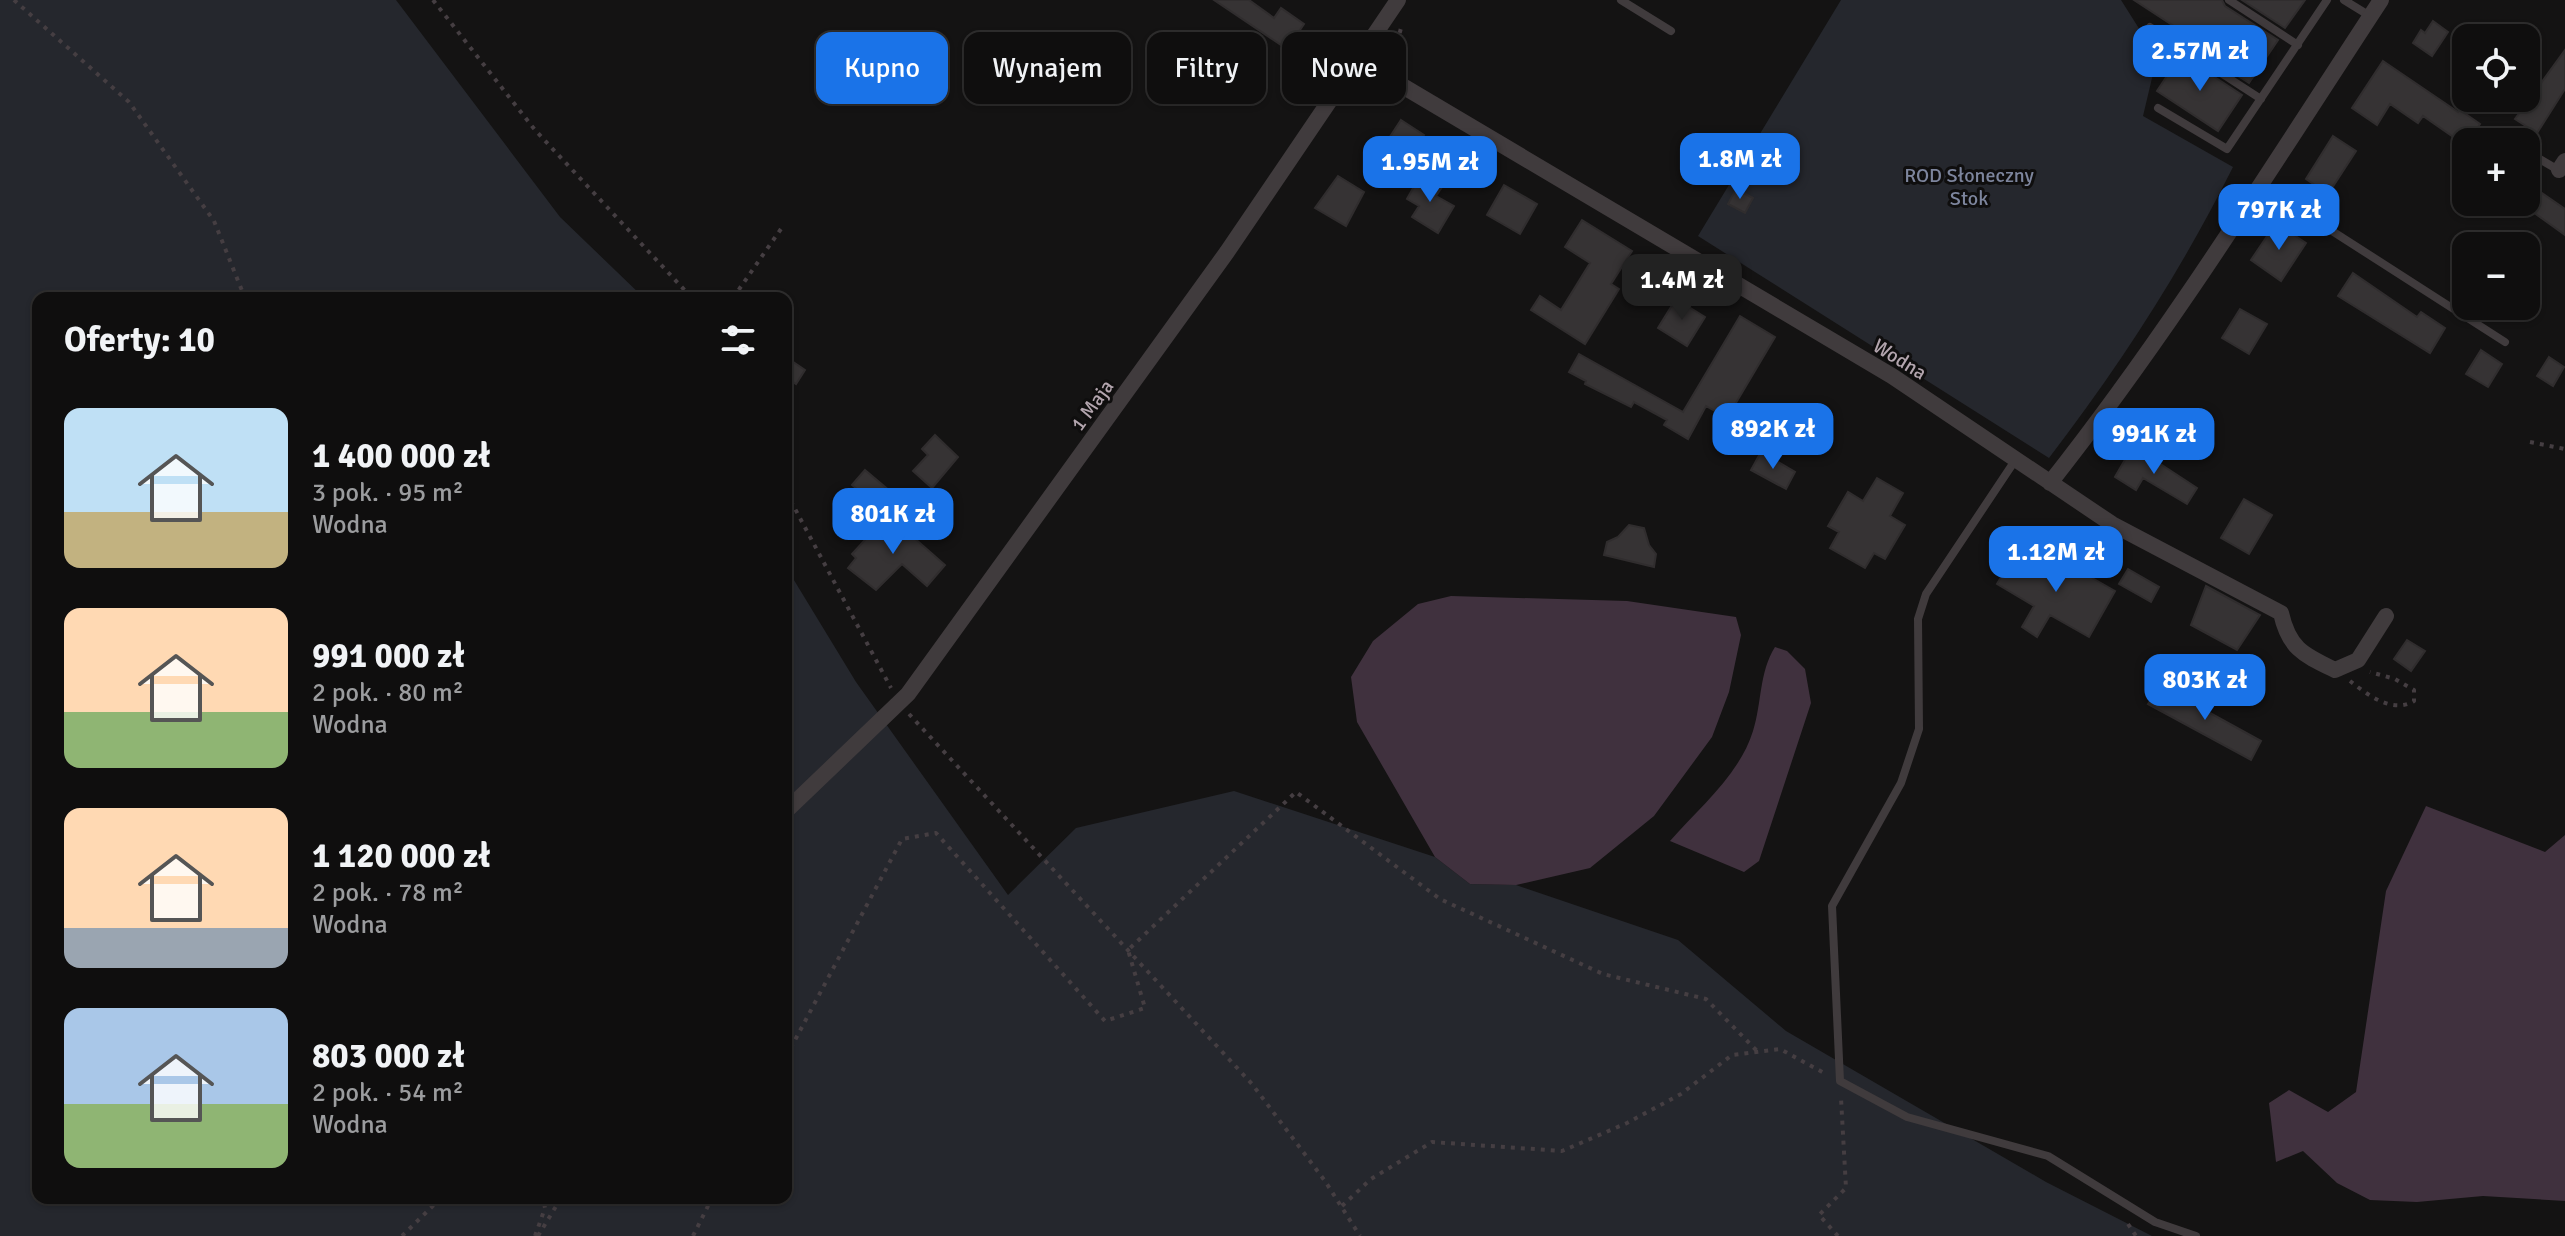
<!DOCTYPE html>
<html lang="pl">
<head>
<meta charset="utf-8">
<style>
	body { margin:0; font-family:Signika,sans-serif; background:#181717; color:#f1f3f6; height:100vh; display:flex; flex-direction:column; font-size:30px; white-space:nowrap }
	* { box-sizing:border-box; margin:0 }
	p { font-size:26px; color:#9b9c9e }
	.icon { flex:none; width:44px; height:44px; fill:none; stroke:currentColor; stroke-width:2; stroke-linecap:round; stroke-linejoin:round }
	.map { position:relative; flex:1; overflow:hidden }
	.side { position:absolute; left:32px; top:292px; width:760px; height:912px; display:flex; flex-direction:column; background:#0f0e0e; border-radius:16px; box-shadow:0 2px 6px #0004,0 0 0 2px #2f2e2e }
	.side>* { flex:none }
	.banner { position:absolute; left:816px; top:32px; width:760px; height:72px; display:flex; gap:16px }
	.fabs { position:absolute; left:2452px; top:24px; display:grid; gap:16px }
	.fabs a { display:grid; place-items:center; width:88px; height:88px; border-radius:16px; background:#0f0e0e; box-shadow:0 2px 6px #0004,0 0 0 2px #2f2e2e; font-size:40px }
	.price { position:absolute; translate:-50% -68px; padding:0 18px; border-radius:16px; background:#1a73e8; color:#fff; font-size:26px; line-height:52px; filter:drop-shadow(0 2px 4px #0008) }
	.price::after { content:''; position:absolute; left:50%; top:48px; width:24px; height:18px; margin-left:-12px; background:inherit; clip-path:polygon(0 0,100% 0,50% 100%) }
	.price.on { background:#222; color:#fff }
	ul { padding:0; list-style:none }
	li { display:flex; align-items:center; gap:24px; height:200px; padding:0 32px }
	li span { display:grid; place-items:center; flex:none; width:224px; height:160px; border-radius:16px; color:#555 }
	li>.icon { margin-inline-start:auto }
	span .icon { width:96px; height:96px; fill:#fffc; stroke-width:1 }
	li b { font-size:34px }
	h2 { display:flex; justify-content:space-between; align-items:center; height:96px; padding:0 32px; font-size:34px }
	.pill { padding:0 28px; border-radius:16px; background:#0f0e0e; box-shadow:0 2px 6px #0004,0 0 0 2px #2f2e2e; font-size:28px; line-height:72px }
	.pill.on { background:#1a73e8; color:#fff }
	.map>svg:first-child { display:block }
	.green { fill:#25272d }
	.water { fill:#40313e }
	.building { fill:#363334; stroke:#302d2e; stroke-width:2 }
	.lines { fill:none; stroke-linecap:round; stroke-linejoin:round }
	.path { stroke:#453e42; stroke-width:4; stroke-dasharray:4 6; stroke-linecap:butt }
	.service { stroke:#403b3d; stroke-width:8 }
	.minor { stroke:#403b3d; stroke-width:16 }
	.labels { text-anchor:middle; stroke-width:6; stroke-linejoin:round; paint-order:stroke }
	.park-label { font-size:20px; fill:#7d859d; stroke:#0f0e0e }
	.street-label { font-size:20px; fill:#b3a5ae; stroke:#0f0e0e }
</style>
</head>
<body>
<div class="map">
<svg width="2565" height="1236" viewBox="0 0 2565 1236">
	<rect width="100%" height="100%" fill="#141313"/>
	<!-- green -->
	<path class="green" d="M 0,0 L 396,0 L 560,217 L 644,298 L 38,298 L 38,1198 L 786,1198 L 786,567 L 856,682 L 1008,895 L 1076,828 L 1234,791 L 1435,857 L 1470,884 L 1516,885 L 1678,940 L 1786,1031 L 2046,1182 L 2152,1236 L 0,1236 Z
		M 1841,0 L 2121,0 L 2157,57 L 2143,116 L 2233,167 C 2180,273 2120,365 2049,458 L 1698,236 Z"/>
	<!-- water -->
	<path class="water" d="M 1451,596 L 1627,601 L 1736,617 L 1741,635 L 1729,692 L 1712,737 L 1654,816 L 1590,868 L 1516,885 L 1470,884 L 1435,857 L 1357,722 L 1351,677 L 1373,641 L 1418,604 Z
		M 1775,647 L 1787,651 L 1805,669 L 1811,703 L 1759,861 L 1744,872 L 1670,841 C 1699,808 1740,774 1753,731 C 1762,703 1759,672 1775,647 Z
		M 2426,806 L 2545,852 L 2565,835 L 2565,1201 L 2483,1196 L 2417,1202 L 2370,1200 L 2337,1183 L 2303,1151 L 2276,1162 L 2269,1103 L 2289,1090 L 2328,1112 L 2356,1092 L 2386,891 Z"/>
	<!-- building -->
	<path class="building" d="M 1214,0 L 1249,0 L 1274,18 L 1281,8 L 1304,24 L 1287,49 Z
		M 2134,0 L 2222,0 L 2225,6 L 2278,40 L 2249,83 L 2188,44 L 2192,38 Z
		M 2242,0 L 2305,0 L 2285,28 Z
		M 2433,21 L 2448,32 L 2432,56 L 2413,43 L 2421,30 L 2425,33 Z
		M 2565,50 L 2565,89 L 2537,133 L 2515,119 Z
		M 2181,55 L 2242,95 L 2218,131 L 2157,91 Z
		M 2383,61 L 2458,112 L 2460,110 L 2480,124 L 2465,145 L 2423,116 L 2418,123 L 2390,104 L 2377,125 L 2352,108 Z
		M 1401,120 L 1424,135 L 1405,164 L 1382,149 Z
		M 2333,136 L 2356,151 L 2328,194 L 2306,179 Z
		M 1421,174 L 1442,187 L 1436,196 L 1454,206 L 1438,233 L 1412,217 L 1419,206 L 1407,199 Z
		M 1338,176 L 1364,192 L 1346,226 L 1315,208 Z
		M 2526,182 L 2565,209 L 2565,235 L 2526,207 Z
		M 1504,185 L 1537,204 L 1520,234 L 1487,215 Z
		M 1736,189 L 1753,198 L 1745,213 L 1728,204 Z
		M 1582,220 L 1632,251 L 1611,284 L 1619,289 L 1585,344 L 1531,310 L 1540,296 L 1561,310 L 1590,263 L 1565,247 Z
		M 2276,223 L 2306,243 L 2281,281 L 2251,260 Z
		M 2353,273 L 2417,317 L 2421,312 L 2445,328 L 2430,353 L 2338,296 Z
		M 1676,299 L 1705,317 L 1687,346 L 1658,328 Z
		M 2240,309 L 2267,324 L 2249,354 L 2222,338 Z
		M 1740,316 L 1775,337 L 1727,418 L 1706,406 L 1688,439 L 1664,425 L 1667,420 L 1634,402 L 1631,407 L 1585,384 L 1586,381 L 1569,372 L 1579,354 L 1683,412 Z
		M 2481,350 L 2502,364 L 2488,387 L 2466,374 Z
		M 786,357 L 805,370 L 796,384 L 786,377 Z
		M 2549,357 L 2564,367 L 2553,386 L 2537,376 Z
		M 935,435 L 958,457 L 932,488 L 913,471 L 928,455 L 922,449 Z
		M 2133,446 L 2197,488 L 2187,504 L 2143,478 L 2136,490 L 2115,477 Z
		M 1761,452 L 1795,472 L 1786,489 L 1751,470 Z
		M 865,470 L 904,503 L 892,518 L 852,485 Z
		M 1877,478 L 1903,493 L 1890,516 L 1905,525 L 1885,559 L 1874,553 L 1865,568 L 1830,548 L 1839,532 L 1828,526 L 1848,492 L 1863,501 Z
		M 2244,499 L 2272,515 L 2249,554 L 2221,538 Z
		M 888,515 L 945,565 L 927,586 L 902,564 L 876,590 L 848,568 L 856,558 L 852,554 Z
		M 1629,525 L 1644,528 L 1649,545 L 1656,554 L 1654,567 L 1604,555 L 1607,542 L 1618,537 Z
		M 2016,552 L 2044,568 L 2052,555 L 2115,591 L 2089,637 L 2050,615 L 2037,637 L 2022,627 L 2034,606 L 1997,584 Z
		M 2128,569 L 2159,587 L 2151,602 L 2119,584 Z
		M 2206,586 L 2260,615 L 2237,650 L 2191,625 Z
		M 2407,640 L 2425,651 L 2411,671 L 2394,659 Z
		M 2159,685 L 2261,741 L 2251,760 L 2148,704 Z"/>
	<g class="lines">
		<!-- path -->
		<path class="path" d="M 14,0 L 129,102 L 214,221 L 245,298
			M 433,0 L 535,130 L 692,298
			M 1392,62 L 1401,28
			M 733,298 L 783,226
			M 2530,442 L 2565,449
			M 786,492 L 891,688
			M 2350,681 C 2368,695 2392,714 2414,701 L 2414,690 L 2395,679 L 2370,672
			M 909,714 L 1252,1084 L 1325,1181 L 1360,1236
			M 786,1057 L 902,839 L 936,833 L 1105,1021 L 1145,1008 L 1128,950 L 1296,792 L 1440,899 L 1603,974 L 1706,999 L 1758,1052
			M 1342,1206 L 1371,1179 L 1432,1142 L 1562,1151 L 1627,1123 L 1681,1094 L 1732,1055 L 1780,1049 L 1826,1074
			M 2128,1224 L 2136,1236
			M 402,1236 L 441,1198
			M 535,1236 L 545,1208 L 543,1198
			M 538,1236 L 561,1198
			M 693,1236 L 712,1198
			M 1838,1236 L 1819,1215 L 1846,1188 L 1841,1098"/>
		<!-- service -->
		<path class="service" d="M 1621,0 L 1671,31
			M 2229,0 L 2298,45
			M 2344,0 L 2370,16
			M 2150,27 L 2261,99
			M 2158,108 L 2227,149 L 2327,0
			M 2508,140 L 2511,142
			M 2526,151 L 2560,171
			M 2262,186 L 2505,342
			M 2016,459 L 1926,594 L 1918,619 L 1919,729 L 1901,783 L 1832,906 L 1840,1081 L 1907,1117 L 2048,1156 L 2155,1222 L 2196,1236"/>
		<!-- minor -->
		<path class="minor" d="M 1357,59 L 1892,376 L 2112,524 L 2281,613 C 2289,649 2304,655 2335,670 L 2358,660 L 2386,616
			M 2559,170 L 2565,161
			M 2050,483 C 2171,330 2274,163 2381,0
			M 788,809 L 908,694 L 1227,252 L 1398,0"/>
	</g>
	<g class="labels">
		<!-- park labels -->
		<g class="park-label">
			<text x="1969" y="182">ROD Słoneczny<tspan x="1969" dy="23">Stok</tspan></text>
		</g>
		<!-- street labels -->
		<g class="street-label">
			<text transform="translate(1900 359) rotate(32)" y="7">Wodna</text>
			<text transform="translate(1092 405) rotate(-54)" y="7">1 Maja</text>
		</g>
	</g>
</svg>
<div class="fabs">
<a><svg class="icon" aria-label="locate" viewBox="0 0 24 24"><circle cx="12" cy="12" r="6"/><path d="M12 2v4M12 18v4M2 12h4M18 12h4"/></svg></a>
<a>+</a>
<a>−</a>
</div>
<b class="price" style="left:2200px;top:93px">2.57M zł</b>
<b class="price" style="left:1740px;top:201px">1.8M zł</b>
<b class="price" style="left:1430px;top:204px">1.95M zł</b>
<b class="price" style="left:2279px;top:252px">797K zł</b>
<b class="price on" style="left:1682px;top:322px">1.4M zł</b>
<b class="price" style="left:1773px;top:471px">892K zł</b>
<b class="price" style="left:2154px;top:476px">991K zł</b>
<b class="price" style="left:893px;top:556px">801K zł</b>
<b class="price" style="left:2056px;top:594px">1.12M zł</b>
<b class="price" style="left:2205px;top:722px">803K zł</b>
<div class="banner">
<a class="pill on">Kupno</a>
<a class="pill">Wynajem</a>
<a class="pill">Filtry</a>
<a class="pill">Nowe</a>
</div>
<section class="side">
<h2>Oferty: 10<svg class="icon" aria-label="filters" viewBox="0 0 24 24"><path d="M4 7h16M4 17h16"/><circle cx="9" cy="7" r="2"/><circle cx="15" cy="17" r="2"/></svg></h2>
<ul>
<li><span style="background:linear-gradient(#bfe0f5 65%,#c2b280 0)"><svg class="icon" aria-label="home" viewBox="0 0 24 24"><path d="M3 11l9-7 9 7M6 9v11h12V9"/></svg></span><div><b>1 400 000 zł</b><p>3 pok. · 95 m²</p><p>Wodna</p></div></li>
<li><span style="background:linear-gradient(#ffd9b3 65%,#8fb573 0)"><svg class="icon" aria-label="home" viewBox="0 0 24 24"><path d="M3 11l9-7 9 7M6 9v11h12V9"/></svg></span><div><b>991 000 zł</b><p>2 pok. · 80 m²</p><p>Wodna</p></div></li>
<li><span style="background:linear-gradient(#ffd9b3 75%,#9aa5b1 0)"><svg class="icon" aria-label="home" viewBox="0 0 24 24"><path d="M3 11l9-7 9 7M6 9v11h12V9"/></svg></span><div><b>1 120 000 zł</b><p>2 pok. · 78 m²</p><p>Wodna</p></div></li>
<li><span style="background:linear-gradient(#a9c7e8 60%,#8fb573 0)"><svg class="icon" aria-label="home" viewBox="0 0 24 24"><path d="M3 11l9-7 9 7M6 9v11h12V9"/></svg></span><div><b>803 000 zł</b><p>2 pok. · 54 m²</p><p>Wodna</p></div></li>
</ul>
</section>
</div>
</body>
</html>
